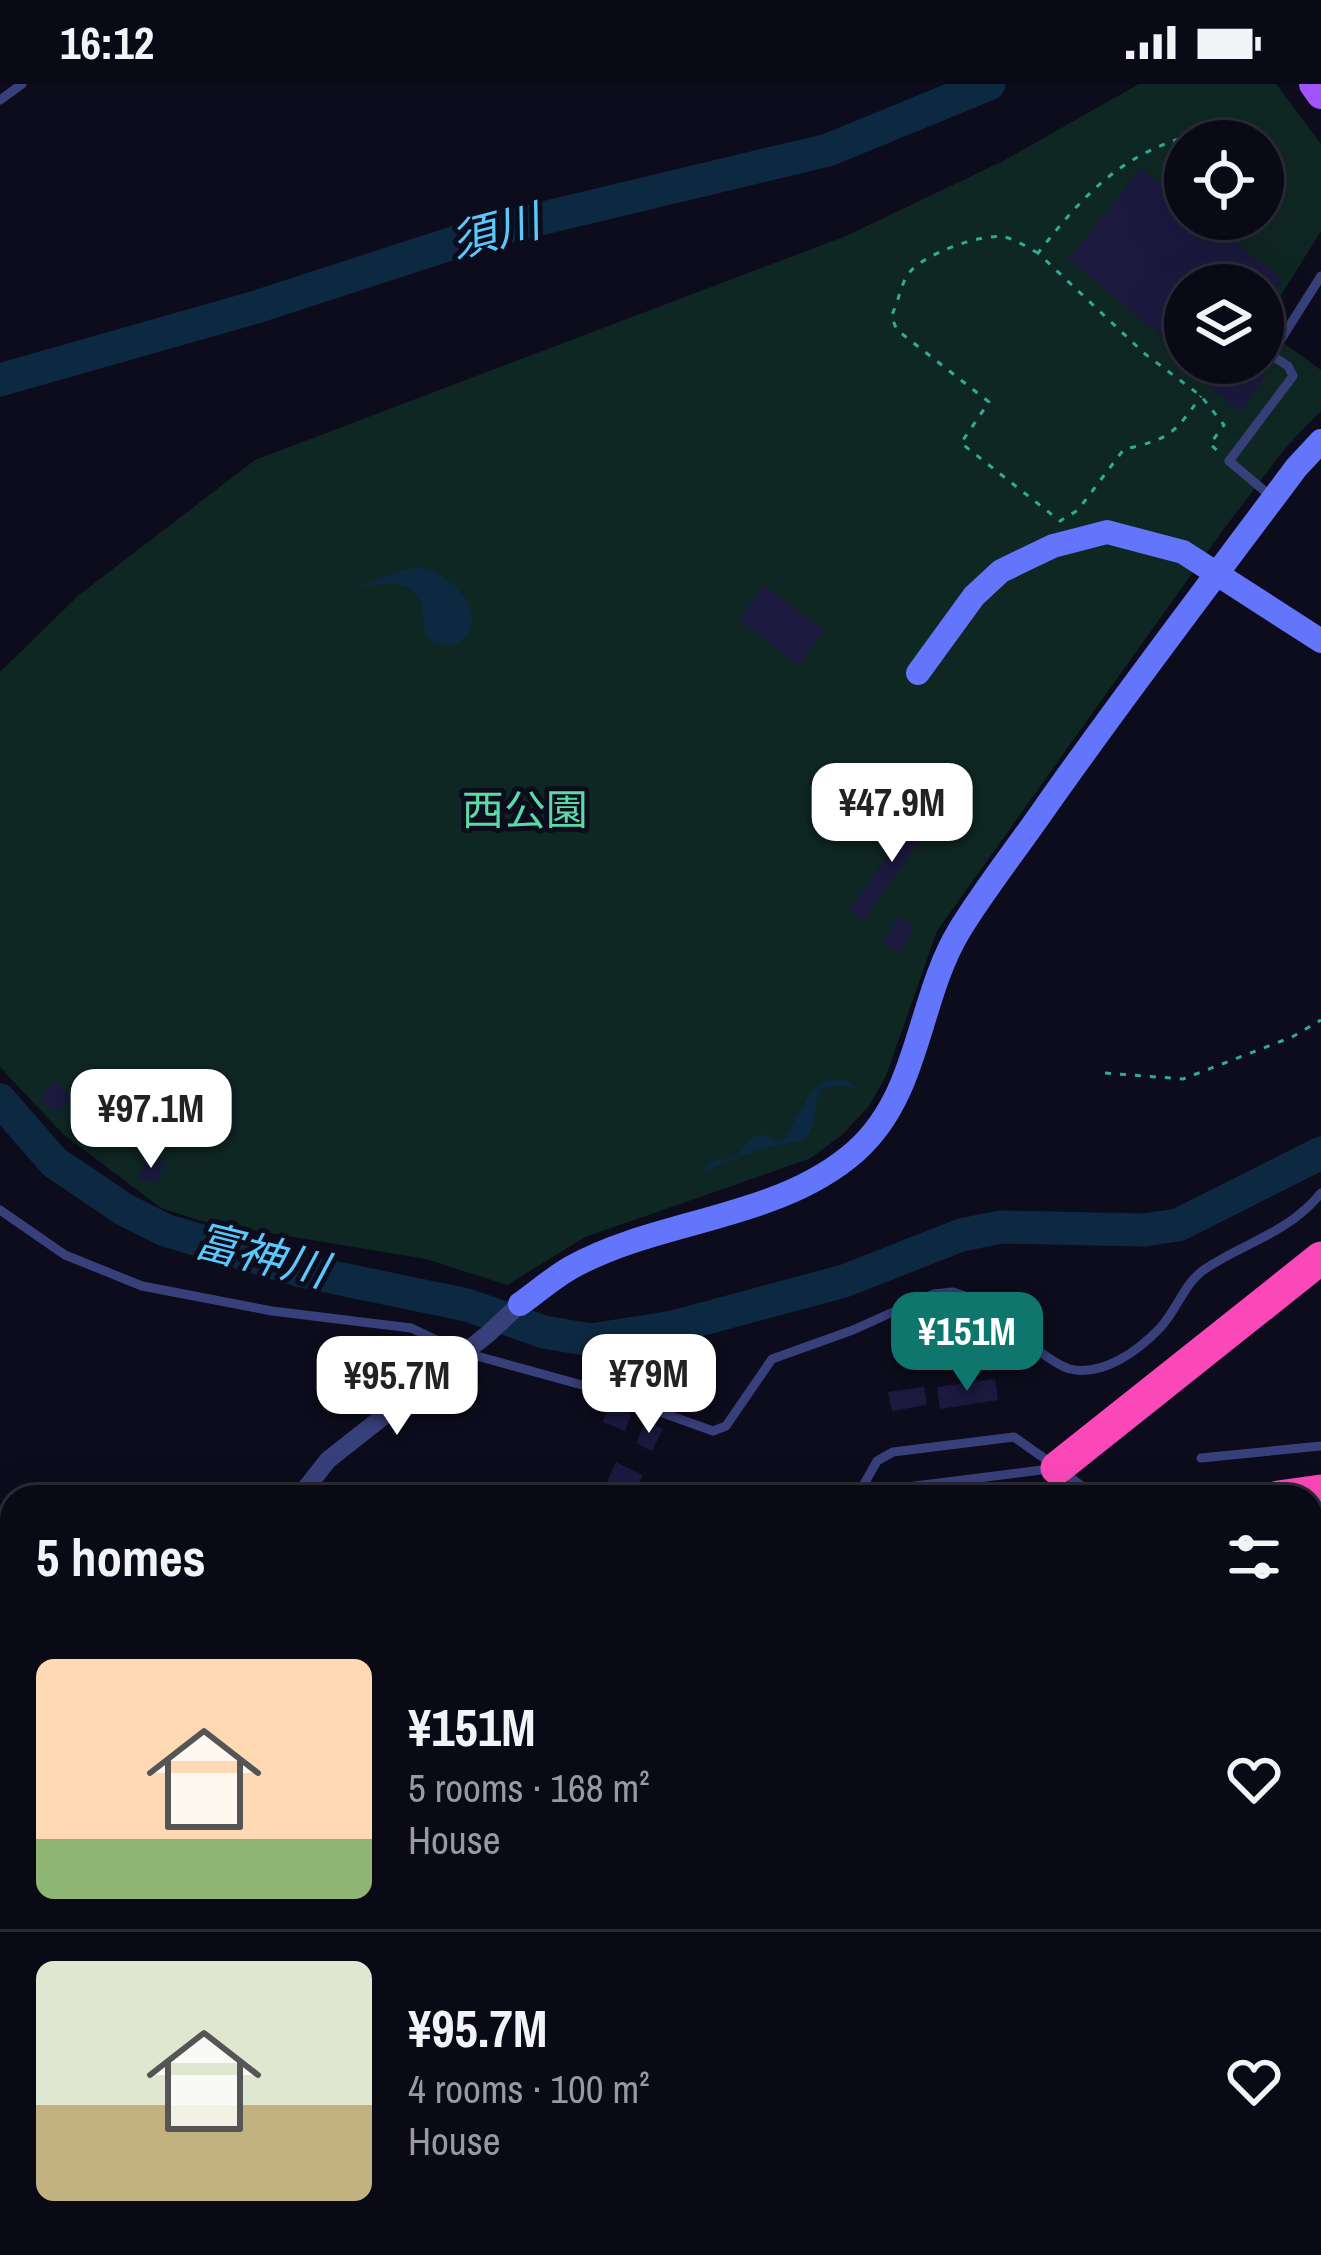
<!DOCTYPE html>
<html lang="en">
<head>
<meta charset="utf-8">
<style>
	body { margin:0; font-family:"Archivo Narrow","Noto Sans JP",sans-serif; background:#181723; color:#f1f3f6; height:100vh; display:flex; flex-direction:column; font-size:45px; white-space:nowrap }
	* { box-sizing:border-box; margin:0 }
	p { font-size:39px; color:#999aa1 }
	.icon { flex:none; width:66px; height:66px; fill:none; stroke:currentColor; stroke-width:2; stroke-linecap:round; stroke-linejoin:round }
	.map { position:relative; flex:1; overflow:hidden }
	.panel { position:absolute; left:0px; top:1401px; width:1323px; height:771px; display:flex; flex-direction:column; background:#0a0916; border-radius:36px 36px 0 0; box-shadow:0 12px 48px #0002,0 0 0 3px #2a2a35 }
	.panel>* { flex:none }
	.tools { position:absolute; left:1164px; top:36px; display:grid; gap:24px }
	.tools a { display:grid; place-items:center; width:120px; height:120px; border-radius:50%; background:#0a0916; box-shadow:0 12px 48px #0002,0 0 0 3px #2a2a35; font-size:60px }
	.price { position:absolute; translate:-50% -102px; padding:0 27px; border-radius:24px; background:#fff; color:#222; font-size:39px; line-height:78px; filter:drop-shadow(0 3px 6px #0008) }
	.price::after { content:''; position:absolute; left:50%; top:72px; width:36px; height:27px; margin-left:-18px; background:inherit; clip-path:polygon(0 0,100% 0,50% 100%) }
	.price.selected { background:#0f766e; color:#fff }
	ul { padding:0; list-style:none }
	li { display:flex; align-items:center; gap:36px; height:300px; padding:0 36px }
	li+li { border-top:3px solid #2a2a35 }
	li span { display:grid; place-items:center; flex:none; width:336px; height:240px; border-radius:18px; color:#555 }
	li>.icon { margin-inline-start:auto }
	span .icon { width:144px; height:144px; fill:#fffc; stroke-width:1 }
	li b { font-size:51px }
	h2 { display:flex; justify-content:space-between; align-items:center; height:144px; padding:0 36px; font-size:51px }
	.status { display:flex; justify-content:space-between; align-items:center; height:84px; padding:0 60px; background:#0a0916; direction:ltr }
	.status svg { height:33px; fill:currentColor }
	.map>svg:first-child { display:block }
	.green { fill:#0f2723; fill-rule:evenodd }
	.water { fill:#0d2941 }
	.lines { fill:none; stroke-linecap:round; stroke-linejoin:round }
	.river { stroke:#0d2941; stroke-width:33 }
	.building { fill:#1b193e }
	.path { stroke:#30ac92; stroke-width:3; stroke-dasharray:6 9; stroke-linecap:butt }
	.lane { stroke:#38407b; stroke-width:9 }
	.street { stroke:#38407b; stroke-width:18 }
	.secondary { stroke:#6376fb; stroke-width:24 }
	.primary { stroke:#a353fb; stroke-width:30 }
	.highway { stroke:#fb48b8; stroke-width:33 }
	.labels { text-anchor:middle; stroke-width:10; stroke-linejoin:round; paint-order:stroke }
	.park-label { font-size:42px; fill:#58dba7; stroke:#0d0c1d }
	.water-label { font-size:45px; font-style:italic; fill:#5ac8fb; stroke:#0d0c1d }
</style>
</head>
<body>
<div class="status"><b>16:12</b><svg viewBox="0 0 49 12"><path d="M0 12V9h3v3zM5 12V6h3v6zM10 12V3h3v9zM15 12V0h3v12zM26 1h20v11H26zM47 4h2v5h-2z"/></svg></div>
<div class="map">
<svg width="1321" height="2171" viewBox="0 0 1321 2171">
	<rect width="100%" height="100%" fill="#0d0c1d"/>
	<!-- green -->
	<path class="green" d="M 1139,0 L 1276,0 L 1321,60 L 1321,147 L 1263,240 L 1263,201 L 1185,201 L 1185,279 L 1263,279 L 1263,244 L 1321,286 L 1321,327 L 1287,362 L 1223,446 L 937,847 L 886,992 L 869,1022 L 842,1051 L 809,1075 L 585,1153 L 507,1201 L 426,1175 L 205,1138 L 161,1124 L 63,1050 L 0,983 L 0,588 L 79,511 L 255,376 L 846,152 L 1003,77 ZM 1185,57 L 1263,57 L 1263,135 L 1185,135 Z"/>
	<!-- water -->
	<path class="water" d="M 421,483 C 452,491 496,533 457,560 L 436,560 L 426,552 C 422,540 425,524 418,513 C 406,491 364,501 345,509 L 400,487 Z
		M 828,995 L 846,996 L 855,1002 L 854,1005 L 842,1001 L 822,1004 C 810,1023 822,1035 804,1056 L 761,1065 L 701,1088 L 711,1077 L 736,1073 L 751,1054 L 763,1050 L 777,1057 L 784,1056 L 811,1008 Z"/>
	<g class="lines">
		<!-- river -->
		<path class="river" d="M 0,296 L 256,223 L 493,146 L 828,66 L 989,0
			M 0,1016 L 54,1078 L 125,1126 L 165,1146 L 298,1186 L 467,1221 L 544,1248 L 591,1256 L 673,1243 L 844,1197 L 961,1151 L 1001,1143 L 1144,1146 L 1178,1141 L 1321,1069"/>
	</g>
	<!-- building -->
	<path class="building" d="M 1141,85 L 1185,119 L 1185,135 L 1205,135 L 1283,195 L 1263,221 L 1263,201 L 1185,201 L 1185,271 L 1068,175 Z
		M 1224,279 L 1246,279 L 1265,292 L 1240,328 L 1208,300 Z
		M 764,501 L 824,547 L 798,581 L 739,535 Z
		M 921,726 L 935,736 L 863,836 L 849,826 Z
		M 898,833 L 915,843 L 900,869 L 882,858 Z
		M 56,996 L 71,1014 L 55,1029 L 39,1015 Z
		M 98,1002 L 117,1019 L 107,1031 L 90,1021 L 93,1018 L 89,1014 Z
		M 146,1074 L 164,1081 L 157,1099 L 138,1094 Z
		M 995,1295 L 998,1316 L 940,1325 L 937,1303 Z
		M 924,1303 L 927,1321 L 892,1327 L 888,1308 Z
		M 609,1321 L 631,1330 L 625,1347 L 603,1338 Z
		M 646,1337 L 663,1345 L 652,1367 L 636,1359 Z
		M 616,1378 L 643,1391 L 632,1413 L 600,1413 Z"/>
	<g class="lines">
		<!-- path -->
		<path class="path" d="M 1179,55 C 1114,76 1078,118 1038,169 L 1145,270 L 1201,312 L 1224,341 L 1210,360 L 1219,368
			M 1038,169 C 1028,164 1015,155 1004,153 C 981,149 922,171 909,189 C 900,201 899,218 891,232 L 897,246 L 989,318 L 961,359 L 1060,437 L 1078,426 L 1124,365 C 1169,356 1175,349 1201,312
			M 1105,989 L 1183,995 L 1292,953 L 1321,936
			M 487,2160 L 489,2171"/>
		<!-- lane -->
		<path class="lane" d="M 0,16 L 22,0
			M 1273,414 L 1229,377 L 1293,292 L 1288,282 L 1271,271 L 1321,192
			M 0,1126 L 65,1171 L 142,1202 L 272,1227 L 411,1244 L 462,1268 L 593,1304 L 713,1347 L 726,1342 L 772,1275 L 853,1246 L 933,1210 L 953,1208 L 971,1214 C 993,1230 1048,1279 1070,1285 C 1103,1293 1139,1266 1160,1244 C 1178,1225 1183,1200 1205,1185 C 1247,1157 1287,1150 1321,1109
			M 1201,1374 L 1321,1362
			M 859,1409 L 877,1377 L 893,1368 L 1014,1353 L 1051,1379
			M 856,1413 L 859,1409 L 1057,1384 L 1097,1413
			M 0,1482 L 12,1482
			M 1311,1539 L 1321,1537
			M 0,1638 L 12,1639
			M 1311,1998 L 1321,1999
			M 168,2160 L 168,2171
			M 826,2171 L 828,2160"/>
		<!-- street -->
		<path class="street" d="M 299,1413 L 328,1376 L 488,1250 L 520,1220"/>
		<!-- secondary -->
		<path class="secondary" d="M 918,589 L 974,512 L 1001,487 L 1053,462 L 1107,448 L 1183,468 L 1321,557
			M 520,1220 C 537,1208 554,1193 572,1183 C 661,1134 778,1136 856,1067 C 920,1010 917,917 959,847 C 984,806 1015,767 1042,728 C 1124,611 1211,498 1296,384 L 1321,357"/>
		<!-- primary -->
		<path class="primary" d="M 1314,0 L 1321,10"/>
		<!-- highway -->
		<path class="highway" d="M 1057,1384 L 1321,1174
			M 1278,1413 L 1321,1407
			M 1311,1450 L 1321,1447
			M 0,1551 L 12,1552
			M 1311,1765 L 1321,1766"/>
	</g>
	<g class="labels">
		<!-- park labels -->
		<g class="park-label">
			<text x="525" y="741">西公園</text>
		</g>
		<!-- water labels -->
		<g class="water-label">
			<text transform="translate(495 147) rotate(-15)" y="16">須川</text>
			<text transform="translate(261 1171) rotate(14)" y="16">富神川</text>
		</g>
	</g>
</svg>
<div class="tools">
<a><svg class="icon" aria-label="locate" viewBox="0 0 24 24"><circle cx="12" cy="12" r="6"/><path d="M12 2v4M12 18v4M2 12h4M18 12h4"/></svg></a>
<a><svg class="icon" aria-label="layers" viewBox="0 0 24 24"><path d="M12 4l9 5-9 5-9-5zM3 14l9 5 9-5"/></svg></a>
</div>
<b class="price" style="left:892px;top:781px">¥47.9M</b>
<b class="price" style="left:151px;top:1087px">¥97.1M</b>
<b class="price selected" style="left:967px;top:1310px">¥151M</b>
<b class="price" style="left:649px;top:1352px">¥79M</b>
<b class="price" style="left:397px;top:1354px">¥95.7M</b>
<section class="panel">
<h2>5 homes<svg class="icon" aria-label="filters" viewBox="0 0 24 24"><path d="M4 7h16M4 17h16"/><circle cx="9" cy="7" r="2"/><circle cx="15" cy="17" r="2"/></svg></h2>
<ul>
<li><span style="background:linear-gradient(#ffd9b3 75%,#8fb573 0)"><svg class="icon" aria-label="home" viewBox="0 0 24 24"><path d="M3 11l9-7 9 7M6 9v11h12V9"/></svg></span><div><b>¥151M</b><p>5 rooms · 168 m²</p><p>House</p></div><svg class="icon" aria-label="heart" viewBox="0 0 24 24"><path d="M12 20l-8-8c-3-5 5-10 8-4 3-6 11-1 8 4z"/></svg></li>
<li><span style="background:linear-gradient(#dfe7d0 60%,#c2b280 0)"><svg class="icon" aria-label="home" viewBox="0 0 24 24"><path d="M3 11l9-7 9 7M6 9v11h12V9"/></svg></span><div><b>¥95.7M</b><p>4 rooms · 100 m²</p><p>House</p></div><svg class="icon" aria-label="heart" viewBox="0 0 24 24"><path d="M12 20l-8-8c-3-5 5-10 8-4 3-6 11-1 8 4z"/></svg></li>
</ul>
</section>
</div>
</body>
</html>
